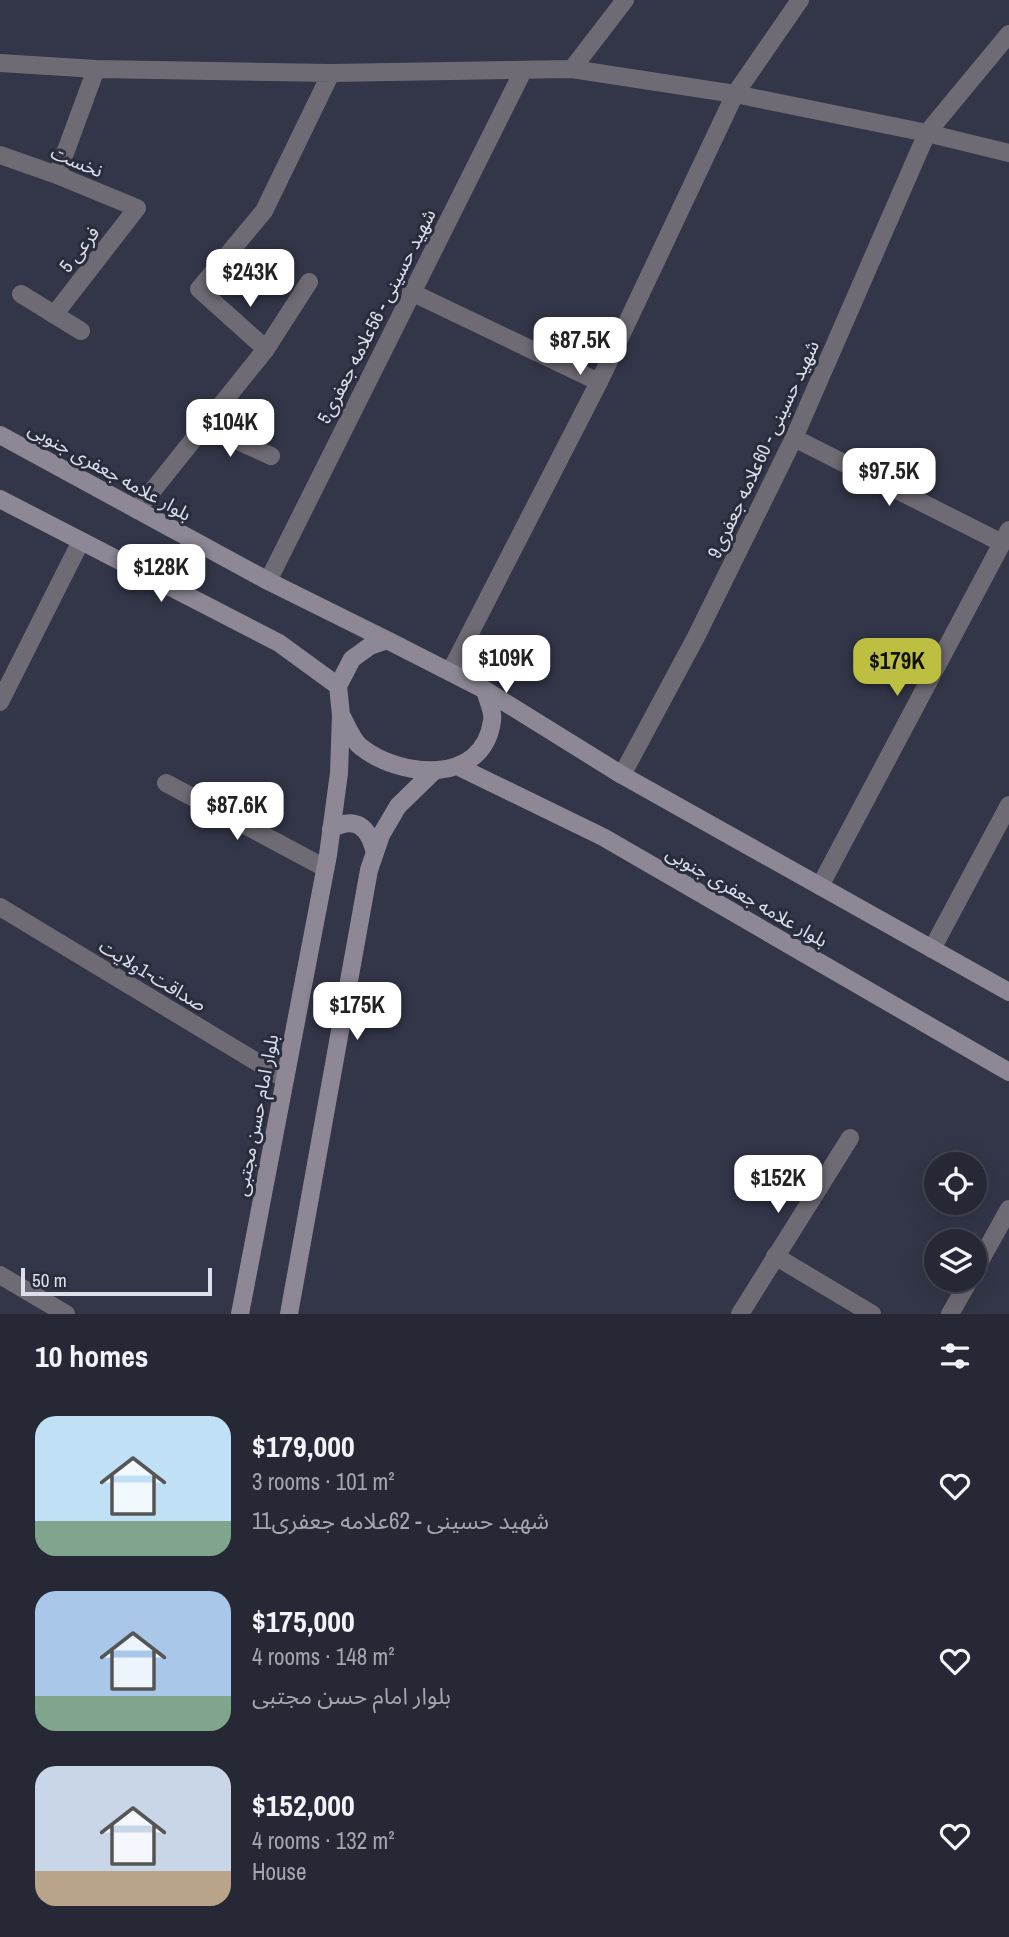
<!DOCTYPE html>
<html lang="en">
<head>
<meta charset="utf-8">
<style>
	body { margin:0; font-family:"Archivo Narrow","Noto Sans Arabic",sans-serif; background:#2e303e; color:#f1f3f6; height:100vh; display:flex; flex-direction:column; font-size:26px; white-space:nowrap }
	* { box-sizing:border-box; margin:0 }
	p { font-size:23px; color:#a4a6ad }
	.icon { flex:none; width:38px; height:38px; fill:none; stroke:currentColor; stroke-width:2; stroke-linecap:round; stroke-linejoin:round }
	.map { position:relative; height:1314px; overflow:hidden }
	.sheet { display:flex; flex-direction:column; background:#262836; flex:1 }
	.sheet>* { flex:none }
	.buttons { position:absolute; left:924px; top:1152px; display:grid; gap:14px }
	.buttons a { display:grid; place-items:center; width:63px; height:63px; border-radius:50%; background:#262836; box-shadow:0 7px 28px #0002,0 0 0 2px #424451; font-size:35px }
	.scale { position:absolute; left:21px; bottom:18px; width:191px; box-sizing:border-box; padding-left:7px; border:4px solid #dde0eb; border-top:0; font-size:19px; line-height:24px; white-space:nowrap; color:#dde0eb; -webkit-text-stroke:5px #282c3d; paint-order:stroke }
	.price { position:absolute; translate:-50% -60px; padding:0 16px; border-radius:14px; background:#fff; color:#222; font-size:23px; line-height:46px; filter:drop-shadow(0 2px 4px #0008) }
	.price::after { content:''; position:absolute; left:50%; top:42px; width:21px; height:16px; margin-left:-10px; background:inherit; clip-path:polygon(0 0,100% 0,50% 100%) }
	.price.selected { background:#bdbf43; color:#111 }
	ul { padding:0; list-style:none }
	li { display:flex; align-items:center; gap:21px; height:175px; padding:0 35px }
	li span { display:grid; place-items:center; flex:none; width:196px; height:140px; border-radius:21px; color:#555 }
	li>.icon { margin-inline-start:auto }
	span .icon { width:84px; height:84px; fill:#fffc; stroke-width:1 }
	li b { font-size:30px }
	h2 { display:flex; justify-content:space-between; align-items:center; height:84px; padding:0 35px; font-size:30px }
	.map>svg:first-child { display:block }
	.lines { fill:none; stroke-linecap:round; stroke-linejoin:round }
	.street { stroke:#6f6b74; stroke-width:18 }
	.secondary { stroke:#8e8896; stroke-width:18 }
	.labels { text-anchor:middle; stroke-width:6; stroke-linejoin:round; paint-order:stroke }
	.street-label { font-size:19px; fill:#dde0eb; stroke:#282c3d }
</style>
</head>
<body>
<div class="map">
<svg width="1009" height="1314" viewBox="0 0 1009 1314">
	<rect width="100%" height="100%" fill="#323648"/>
	<g class="lines">
		<!-- street -->
		<path class="street" d="M 0,63 L 96,69 L 331,73 L 572,69 L 735,94 L 927,133 L 1009,153
			M 572,69 L 625,0
			M 0,155 L 57,175 L 137,208 L 54,315
			M 57,175 L 96,69
			M 411,292 L 599,382
			M 21,294 L 81,331
			M 266,349 L 309,282
			M 205,426 L 271,456
			M 794,438 L 1002,543
			M 137,510 L 266,349 L 199,289 L 264,211 L 331,73
			M 268,581 L 523,71
			M 450,672 L 599,382 L 735,94 L 800,0
			M 0,702 L 81,541
			M 622,775 L 696,637 L 794,438 L 927,133 L 1009,34
			M 166,783 L 325,868
			M 820,886 L 1009,530
			M 0,907 L 285,1079
			M 932,949 L 1009,805
			M 775,1256 L 872,1314
			M 975,1270 L 1009,1209
			M 0,1275 L 66,1314
			M 740,1314 L 850,1138
			M 950,1314 L 970,1279"/>
		<!-- secondary -->
		<path class="secondary" d="M 0,435 L 268,581 L 387,640
			M 0,499 L 279,643 L 338,686
			M 485,690 L 622,775 L 1009,992
			M 459,767 L 603,837 L 1009,1072
			M 331,829 C 357,815 369,828 375,853
			M 240,1314 L 328,855 L 339,773 L 341,715 L 338,686 L 352,659 L 370,646 L 387,640 L 485,690 C 487,699 494,712 492,721 C 483,786 400,778 361,747 C 352,740 347,725 341,715
			M 289,1314 L 369,870 L 381,835 L 398,806 L 434,771"/>
	</g>
	<g class="labels">
		<!-- street labels -->
		<g class="street-label">
			<text transform="translate(77 161) rotate(22)" y="7">نخست</text>
			<text transform="translate(79 249) rotate(-52)" y="7">فرعی 5</text>
			<text transform="translate(376 316) rotate(-63)" y="7">5شهید حسینی - 56علامه جعفری</text>
			<text transform="translate(763 449) rotate(-65)" y="7">9شهید حسینی - 60علامه جعفری</text>
			<text transform="translate(110 471) rotate(29)" y="7">بلوار علامه جعفری جنوبی</text>
			<text transform="translate(747 896) rotate(30)" y="7">بلوار علامه جعفری جنوبی</text>
			<text transform="translate(153 975) rotate(31)" y="7">صداقت-1ولایت</text>
			<text transform="translate(256 1115) rotate(-79)" y="7">بلوار امام حسن مجتبی</text>
		</g>
	</g>
</svg>
<div class="buttons">
<a><svg class="icon" aria-label="locate" viewBox="0 0 24 24"><circle cx="12" cy="12" r="6"/><path d="M12 2v4M12 18v4M2 12h4M18 12h4"/></svg></a>
<a><svg class="icon" aria-label="layers" viewBox="0 0 24 24"><path d="M12 4l9 5-9 5-9-5zM3 14l9 5 9-5"/></svg></a>
</div>
<div class="scale">50 m</div>
<b class="price" style="left:250px;top:309px">$243K</b>
<b class="price" style="left:580px;top:377px">$87.5K</b>
<b class="price" style="left:230px;top:459px">$104K</b>
<b class="price" style="left:889px;top:508px">$97.5K</b>
<b class="price" style="left:161px;top:604px">$128K</b>
<b class="price" style="left:506px;top:695px">$109K</b>
<b class="price selected" style="left:897px;top:698px">$179K</b>
<b class="price" style="left:237px;top:842px">$87.6K</b>
<b class="price" style="left:357px;top:1042px">$175K</b>
<b class="price" style="left:778px;top:1215px">$152K</b>
</div>
<section class="sheet">
<h2>10 homes<svg class="icon" aria-label="filters" viewBox="0 0 24 24"><path d="M4 7h16M4 17h16"/><circle cx="9" cy="7" r="2"/><circle cx="15" cy="17" r="2"/></svg></h2>
<ul>
<li><span style="background:linear-gradient(#bfe0f5 75%,#7fa58c 0)"><svg class="icon" aria-label="home" viewBox="0 0 24 24"><path d="M3 11l9-7 9 7M6 9v11h12V9"/></svg></span><div><b>$179,000</b><p>3 rooms · 101 m²</p><p>11شهید حسینی - 62علامه جعفری</p></div><svg class="icon" aria-label="heart" viewBox="0 0 24 24"><path d="M12 20l-8-8c-3-5 5-10 8-4 3-6 11-1 8 4z"/></svg></li>
<li><span style="background:linear-gradient(#a9c7e8 75%,#7fa58c 0)"><svg class="icon" aria-label="home" viewBox="0 0 24 24"><path d="M3 11l9-7 9 7M6 9v11h12V9"/></svg></span><div><b>$175,000</b><p>4 rooms · 148 m²</p><p>بلوار امام حسن مجتبی</p></div><svg class="icon" aria-label="heart" viewBox="0 0 24 24"><path d="M12 20l-8-8c-3-5 5-10 8-4 3-6 11-1 8 4z"/></svg></li>
<li><span style="background:linear-gradient(#c9d6e8 75%,#b9a48a 0)"><svg class="icon" aria-label="home" viewBox="0 0 24 24"><path d="M3 11l9-7 9 7M6 9v11h12V9"/></svg></span><div><b>$152,000</b><p>4 rooms · 132 m²</p><p>House</p></div><svg class="icon" aria-label="heart" viewBox="0 0 24 24"><path d="M12 20l-8-8c-3-5 5-10 8-4 3-6 11-1 8 4z"/></svg></li>
</ul>
</section>
</body>
</html>
